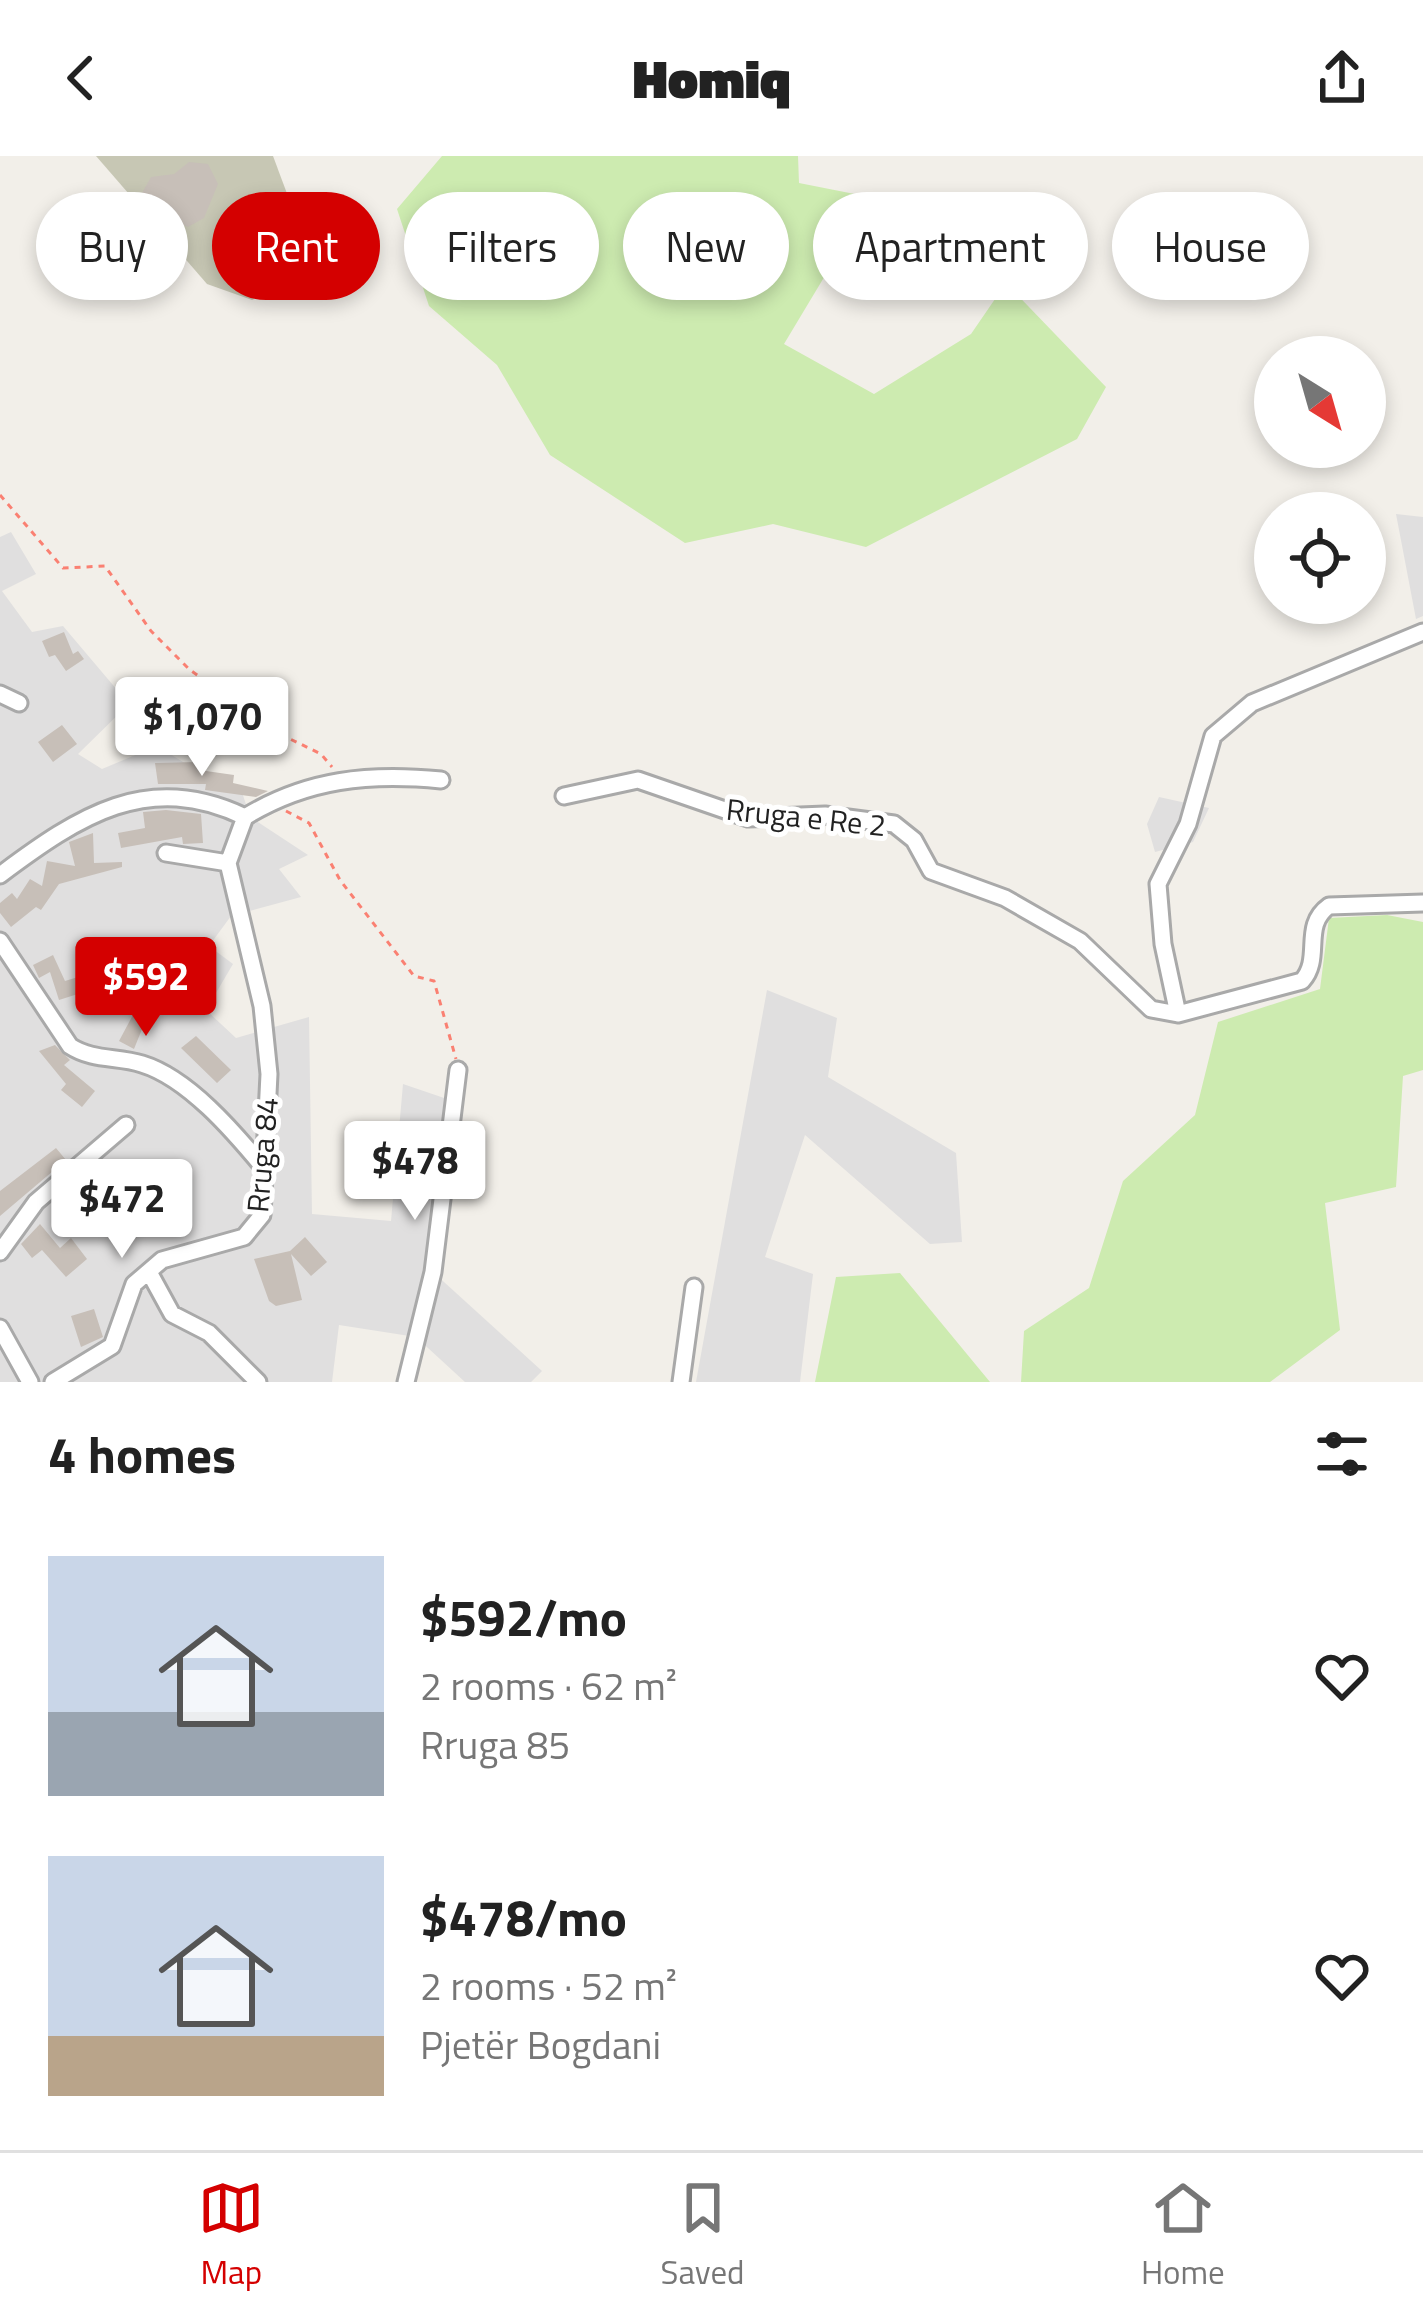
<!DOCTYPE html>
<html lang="en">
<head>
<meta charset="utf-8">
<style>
	body { margin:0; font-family:"Titillium Web",sans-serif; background:#f2f2f2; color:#222; height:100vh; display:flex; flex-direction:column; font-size:45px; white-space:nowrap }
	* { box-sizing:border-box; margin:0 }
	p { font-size:39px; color:#767676 }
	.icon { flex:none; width:66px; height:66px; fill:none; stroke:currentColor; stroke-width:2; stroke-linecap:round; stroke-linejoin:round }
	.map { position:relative; height:1226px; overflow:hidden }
	.sheet { display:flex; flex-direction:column; background:#fff; flex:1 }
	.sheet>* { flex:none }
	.banner { position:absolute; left:36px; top:36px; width:1353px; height:108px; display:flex; gap:24px }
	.needle { width:78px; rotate:143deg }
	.tools { position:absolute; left:1254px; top:180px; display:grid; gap:24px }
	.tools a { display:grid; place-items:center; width:132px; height:132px; border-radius:50%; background:#fff; box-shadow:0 6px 18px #0003; font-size:60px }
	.price { position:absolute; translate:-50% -102px; padding:0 27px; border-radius:12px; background:#fff; color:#222; font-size:39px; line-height:78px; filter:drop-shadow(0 3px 6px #0008) }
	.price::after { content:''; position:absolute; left:50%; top:72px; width:36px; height:27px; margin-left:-18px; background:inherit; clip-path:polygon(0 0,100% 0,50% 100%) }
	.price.selected { background:#d40000; color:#fff }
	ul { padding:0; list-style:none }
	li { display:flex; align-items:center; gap:36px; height:300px; padding:0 48px }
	li span { display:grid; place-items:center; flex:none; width:336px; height:240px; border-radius:0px; color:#555 }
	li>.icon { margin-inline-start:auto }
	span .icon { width:144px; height:144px; fill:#fffc; stroke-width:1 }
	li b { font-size:51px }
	h2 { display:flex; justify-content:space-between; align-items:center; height:144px; padding:0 48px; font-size:51px }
	.chip { padding:0 42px; border-radius:54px; background:#fff; box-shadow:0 6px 18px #0003; font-size:42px; line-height:108px }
	.chip.selected { background:#d40000; color:#fff }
	header { display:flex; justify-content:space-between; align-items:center; height:156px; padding:0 48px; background:#fff; font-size:54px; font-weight:800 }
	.tabs { display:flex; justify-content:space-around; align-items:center; height:168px; border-top:3px solid #e0e0e0; background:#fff; font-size:33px; color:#767676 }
	.tabs a { display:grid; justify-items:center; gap:6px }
	.tabs .selected { color:#d40000 }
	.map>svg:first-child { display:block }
	.residential { fill:#e0dfdf }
	.construction { fill:#c7c7b4 }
	.grass { fill:#cdebb0 }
	.building { fill:#c7bfb8 }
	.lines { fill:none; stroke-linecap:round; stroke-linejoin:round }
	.minor-casing { stroke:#a9a9a9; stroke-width:21 }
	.path { stroke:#fa8072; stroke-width:3; stroke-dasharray:6 6; stroke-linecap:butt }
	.minor { stroke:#fff; stroke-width:15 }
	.labels { text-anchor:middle; stroke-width:10; stroke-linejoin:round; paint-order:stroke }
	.street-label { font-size:30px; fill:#222; stroke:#fff }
</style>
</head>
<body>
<header><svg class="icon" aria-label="back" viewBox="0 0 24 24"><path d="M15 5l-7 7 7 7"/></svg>Homiq<svg class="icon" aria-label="share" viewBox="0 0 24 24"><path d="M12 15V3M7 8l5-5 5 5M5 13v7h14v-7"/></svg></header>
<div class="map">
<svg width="1423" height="1226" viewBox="0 0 1423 1226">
	<rect width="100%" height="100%" fill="#f2efe9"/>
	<!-- residential -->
	<path class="residential" d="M 1396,358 L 1423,361 L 1423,460 L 1416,463 Z
		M 11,376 L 36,418 L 2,435 L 32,476 L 63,470 L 129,548 L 78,598 L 102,613 L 157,590 L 188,609 L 226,622 L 241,633 L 250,661 L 308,699 L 279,713 L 301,741 L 231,760 L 209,790 L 233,808 L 206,854 L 236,882 L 309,861 L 312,1058 L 391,1065 L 403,928 L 453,945 L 433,1116 L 542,1215 L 531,1226 L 465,1226 L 416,1181 L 339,1169 L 332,1226 L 0,1226 L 0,381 Z
		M 1159,641 L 1209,652 L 1193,686 L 1155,696 L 1147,668 Z
		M 767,834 L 837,862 L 828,921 L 956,997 L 962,1086 L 930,1088 L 805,979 L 765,1101 L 813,1118 L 800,1226 L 696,1226 Z"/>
	<!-- construction -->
	<path class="construction" d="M 96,0 L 273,0 L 292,51 L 300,124 L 252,144 L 207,128 Z"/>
	<!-- grass -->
	<path class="grass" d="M 442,0 L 798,0 L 799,27 L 895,46 L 970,74 L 963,112 L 841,93 L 784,188 L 874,238 L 971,178 L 1006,127 L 1106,231 L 1077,283 L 866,391 L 773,368 L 685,387 L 550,299 L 497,209 L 429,150 L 397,53 Z
		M 1387,759 L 1423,766 L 1423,914 L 1403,920 L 1396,1031 L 1325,1047 L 1340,1174 L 1270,1226 L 1021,1226 L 1024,1175 L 1089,1132 L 1123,1025 L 1195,959 L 1218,866 L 1320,833 L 1329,762 Z
		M 900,1117 L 990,1226 L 815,1226 L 836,1121 Z"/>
	<!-- building -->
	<path class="building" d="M 189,6 L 208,8 L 218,28 L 204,62 L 188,71 L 148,54 L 142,37 L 151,21 L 174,18 Z
		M 64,476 L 73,498 L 78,495 L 84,503 L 66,515 L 55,499 L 49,501 L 42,485 Z
		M 62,569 L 77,588 L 53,606 L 38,586 Z
		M 199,606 L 199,614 L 234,619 L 233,627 L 268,635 L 256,641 L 205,634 L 206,628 L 158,628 L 155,607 Z
		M 166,654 L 201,658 L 203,687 L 183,688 L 182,681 L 121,692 L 118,677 L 145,672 L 143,656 Z
		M 93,677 L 94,707 L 122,706 L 122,711 L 59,728 L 41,754 L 36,751 L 11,771 L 0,757 L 0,747 L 12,737 L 17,743 L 30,723 L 42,730 L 47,705 L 75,710 L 69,686 Z
		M 53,799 L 65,825 L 78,821 L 84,836 L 59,844 L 50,816 L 39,822 L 33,809 Z
		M 135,832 L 155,841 L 134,893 L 119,885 L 134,857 L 125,853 Z
		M 196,880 L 231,914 L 217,927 L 181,892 Z
		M 55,889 L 70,904 L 64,909 L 95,935 L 82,951 L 61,934 L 66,928 L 39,895 Z
		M 56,992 L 66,1004 L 0,1060 L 0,1035 Z
		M 40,1068 L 60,1092 L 71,1082 L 87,1103 L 66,1121 L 42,1094 L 32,1102 L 21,1088 Z
		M 305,1081 L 327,1106 L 311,1120 L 291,1098 L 302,1144 L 276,1150 L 269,1145 L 254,1103 L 290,1095 Z
		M 94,1153 L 103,1181 L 81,1191 L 71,1160 Z"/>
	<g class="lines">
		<defs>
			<path id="minor" d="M 0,538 L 19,547
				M 564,640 L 638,624 L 748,662 L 825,659 L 894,668 L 914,684 L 931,715 L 1005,742 L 1080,785 L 1151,853 L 1178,858 L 1302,825 C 1323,802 1301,770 1329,750 L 1423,747
				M 245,661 C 307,623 369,617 441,624
				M 166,697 L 228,707
				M 0,719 C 79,660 148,614 245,661
				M 0,785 L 70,890 C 93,905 117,900 142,908 C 188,922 234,976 263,1011
				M 1178,858 L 1163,788 L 1158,728 L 1188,668 L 1213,580 L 1252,547 L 1423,476
				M 0,1096 L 36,1046 L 126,969
				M 149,1116 L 172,1158 L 209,1177 L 258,1226
				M 0,1172 L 30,1226
				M 53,1226 L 112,1190 L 134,1128 L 162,1104 L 244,1081 L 262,1059 L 269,918 L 262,850 L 228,707 L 245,661
				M 406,1226 L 433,1116 L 458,914
				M 681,1226 L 694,1131"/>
		</defs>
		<!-- minor casing -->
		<use href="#minor" class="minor-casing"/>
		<!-- path -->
		<path class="path" d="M 0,339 L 63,412 L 105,410 L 151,475 L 190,514 L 286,581 L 321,598 L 332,611
			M 286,655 L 309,667 L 340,724 L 414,820 L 434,825 L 456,903"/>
		<!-- minor -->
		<use href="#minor" class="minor"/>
	</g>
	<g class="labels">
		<!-- street labels -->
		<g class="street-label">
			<text transform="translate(806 662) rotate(6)" y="10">Rruga e Re 2</text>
			<text transform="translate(263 999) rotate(-85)" y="10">Rruga 84</text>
		</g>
	</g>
</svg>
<div class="tools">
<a><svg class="needle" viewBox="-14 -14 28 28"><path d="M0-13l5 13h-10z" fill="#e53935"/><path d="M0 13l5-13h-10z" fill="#767676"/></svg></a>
<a><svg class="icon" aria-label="locate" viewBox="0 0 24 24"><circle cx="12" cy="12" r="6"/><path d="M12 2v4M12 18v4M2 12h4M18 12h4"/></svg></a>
</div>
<b class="price" style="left:202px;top:623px">$1,070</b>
<b class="price selected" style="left:146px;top:883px">$592</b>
<b class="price" style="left:415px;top:1067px">$478</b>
<b class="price" style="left:122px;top:1105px">$472</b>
<div class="banner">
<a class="chip">Buy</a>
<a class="chip selected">Rent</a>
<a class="chip">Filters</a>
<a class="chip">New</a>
<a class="chip">Apartment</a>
<a class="chip">House</a>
</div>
</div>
<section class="sheet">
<h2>4 homes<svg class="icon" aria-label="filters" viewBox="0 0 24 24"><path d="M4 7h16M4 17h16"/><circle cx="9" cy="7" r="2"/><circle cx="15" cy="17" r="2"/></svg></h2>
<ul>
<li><span style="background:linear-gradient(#c9d6e8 65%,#9aa5b1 0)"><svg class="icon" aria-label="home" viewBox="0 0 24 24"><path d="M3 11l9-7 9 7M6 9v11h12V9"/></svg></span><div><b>$592/mo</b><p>2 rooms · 62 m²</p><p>Rruga 85</p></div><svg class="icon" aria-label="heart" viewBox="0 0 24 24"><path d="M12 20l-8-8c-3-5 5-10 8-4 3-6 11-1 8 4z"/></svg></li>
<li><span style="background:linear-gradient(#c9d6e8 75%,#b9a48a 0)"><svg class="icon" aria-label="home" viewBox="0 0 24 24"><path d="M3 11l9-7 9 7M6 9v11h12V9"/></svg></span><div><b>$478/mo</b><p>2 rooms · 52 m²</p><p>Pjetër Bogdani</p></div><svg class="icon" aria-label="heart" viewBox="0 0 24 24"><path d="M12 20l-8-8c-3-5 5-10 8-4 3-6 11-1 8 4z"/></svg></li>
</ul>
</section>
<nav class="tabs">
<a class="selected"><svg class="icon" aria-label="map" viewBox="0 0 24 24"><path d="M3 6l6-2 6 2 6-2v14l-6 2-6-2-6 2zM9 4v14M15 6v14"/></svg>Map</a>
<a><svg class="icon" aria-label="saved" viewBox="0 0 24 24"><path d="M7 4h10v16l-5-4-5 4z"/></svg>Saved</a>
<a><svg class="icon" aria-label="home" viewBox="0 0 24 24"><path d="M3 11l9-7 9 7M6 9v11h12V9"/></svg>Home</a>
</nav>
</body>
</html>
